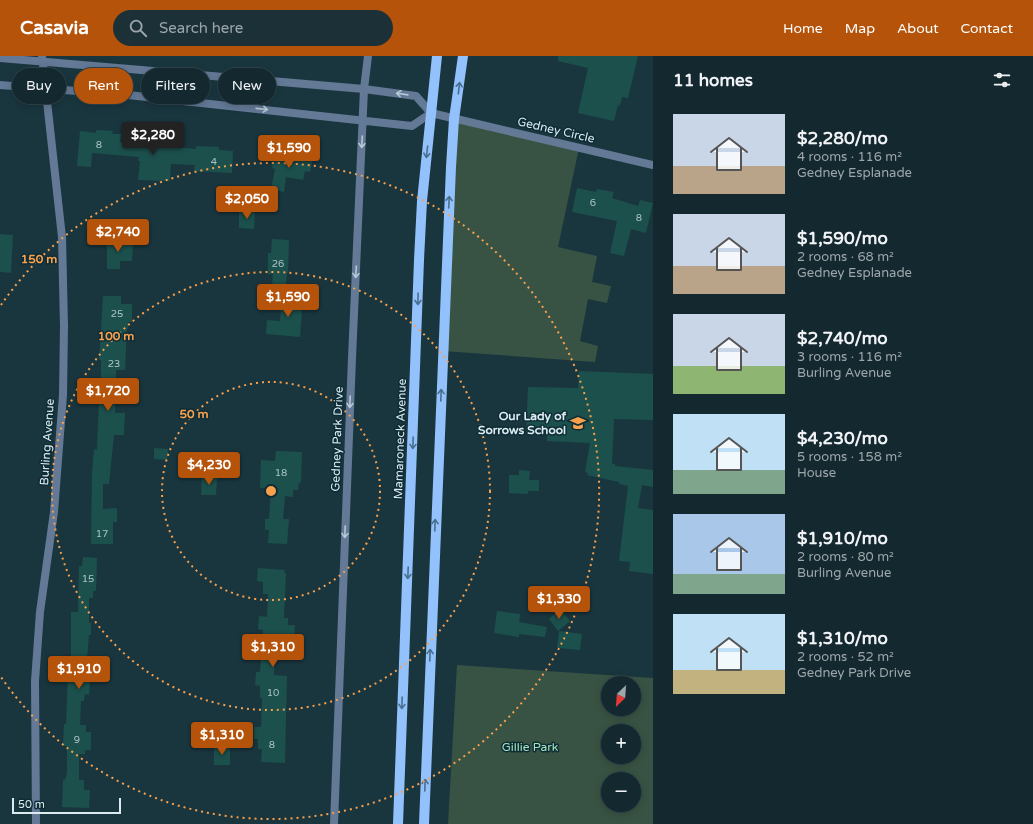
<!DOCTYPE html>
<html lang="en">
<head>
<meta charset="utf-8">
<style>
	body { margin:0; font-family:"Varela Round",sans-serif; background:#1c3037; color:#f1f3f6; height:100vh; display:flex; flex-direction:column; font-size:15px; white-space:nowrap }
	* { box-sizing:border-box; margin:0 }
	p { font-size:13px; color:#9da6aa }
	.icon { flex:none; width:22px; height:22px; fill:none; stroke:currentColor; stroke-width:2; stroke-linecap:round; stroke-linejoin:round }
	.map { position:relative; flex:1; overflow:hidden }
	.details { display:flex; flex-direction:column; background:#13282f; width:380px }
	.details>* { flex:none }
	.top-card { position:absolute; left:12px; top:12px; width:380px; height:36px; display:flex; gap:8px }
	.needle { width:26px; rotate:205deg }
	.controls { position:absolute; left:601px; top:620px; display:grid; gap:8px }
	.controls a { display:grid; place-items:center; width:40px; height:40px; border-radius:50%; background:#13282f; box-shadow:0 2px 10px #0003,0 0 0 1px #32444b; font-size:20px }
	.scale { position:absolute; left:12px; bottom:10px; width:109px; box-sizing:border-box; padding-left:4px; border:2px solid #dbebf1; border-top:0; font-size:11px; line-height:14px; white-space:nowrap; color:#dbebf1; -webkit-text-stroke:3px #0e2c35; paint-order:stroke }
	.price { position:absolute; translate:-50% -34px; padding:0 9px; border-radius:4px; background:#b45309; color:#fff; font-size:13px; line-height:26px; filter:drop-shadow(0 1px 2px #0008) }
	.price::after { content:''; position:absolute; left:50%; top:24px; width:12px; height:9px; margin-left:-6px; background:inherit; clip-path:polygon(0 0,100% 0,50% 100%) }
	.price.current { background:#222; color:#fff }
	ul { padding:0; list-style:none }
	li { display:flex; align-items:center; gap:12px; height:100px; padding:0 20px }
	li span { display:grid; place-items:center; flex:none; width:112px; height:80px; border-radius:0px; color:#555 }
	li>.icon { margin-inline-start:auto }
	span .icon { width:48px; height:48px; fill:#fffc; stroke-width:1 }
	li b { font-size:17px }
	h2 { display:flex; justify-content:space-between; align-items:center; height:48px; padding:0 20px; font-size:17px }
	.chip { padding:0 14px; border-radius:18px; background:#13282f; box-shadow:0 2px 10px #0003,0 0 0 1px #32444b; font-size:14px; line-height:36px }
	.chip.current { background:#b45309; color:#fff }
	header { display:flex; align-items:center; gap:24px; box-sizing:border-box; height:56px; padding:0 20px; background:#b45309; color:#fff }
	header strong { font-size:19px }
	nav { display:flex; gap:22px; margin-inline-start:auto; font-size:14px }
	.search { width:280px; height:36px; background:#1c3037; display:flex; align-items:center; gap:10px; box-sizing:border-box; padding:0 14px; border-radius:22px; color:#9da6aa; font-size:15px }
	main { display:flex; flex:1; min-height:0 }
	.map>svg:first-child { display:block }
	.green { fill:#385343; fill-rule:evenodd }
	.building { fill:#1c504d }
	.lines { fill:none; stroke-linecap:round; stroke-linejoin:round }
	.minor { stroke:#637996; stroke-width:8 }
	.primary { stroke:#92c1fb; stroke-width:10 }
	.oneway { stroke:#496f8e }
	.oneway2 { stroke:#b7c9d6 }
	.ring { fill:none; stroke:#f9a04d; stroke-width:2; stroke-dasharray:2 4 }
	.labels { text-anchor:middle; stroke-width:3; stroke-linejoin:round; paint-order:stroke }
	.number-label { font-size:10px; fill:#abc4c8 }
	.street-label { font-size:12px; fill:#dbebf1; stroke:#0e2c35 }
	.poi-label { font-size:12px; font-weight:bold; fill:#dbebf1; stroke:#0e2c35; text-anchor:end }
	.park-label { font-size:12px; fill:#a5e5be; stroke:#0e2c35 }
	.centre { fill:#f9a04d; stroke:#0e2c35; stroke-width:2 }
	.ring-label { font-size:12px; text-anchor:middle; font-weight:bold; fill:#f9a04d; stroke:#0e2c35; stroke-width:3; stroke-linejoin:round; paint-order:stroke }
</style>
</head>
<body>
<header>
<strong>Casavia</strong>
<div class="search"><svg class="icon" aria-label="search" viewBox="0 0 24 24"><circle cx="10" cy="10" r="6"/><path d="M15 15l6 6"/></svg>Search here</div>
<nav><a>Home</a><a>Map</a><a>About</a><a>Contact</a></nav>
</header>
<main>
<div class="map">
<svg width="653" height="768" viewBox="0 0 653 768">
	<rect width="100%" height="100%" fill="#19363f"/>
	<!-- green -->
	<path class="green" d="M 454,63 L 579,92 L 558,191 L 597,200 L 592,226 L 611,230 L 607,247 L 588,243 L 580,285 L 598,290 L 595,306 L 443,295 Z
		M 457,609 L 653,622 L 653,768 L 448,768 ZM 608,627 L 634,627 L 634,653 L 608,653 ZM 608,675 L 634,675 L 634,701 L 608,701 ZM 608,723 L 634,723 L 634,749 L 608,749 Z"/>
	<!-- building -->
	<path class="building" d="M 558,0 L 638,0 L 628,42 L 622,41 L 620,50 L 618,49 L 614,65 L 578,57 L 588,12 L 558,5 Z
		M 96,74 L 113,75 L 112,78 L 121,78 L 120,86 L 196,93 L 196,90 L 219,91 L 219,94 L 233,95 L 232,117 L 194,115 L 195,109 L 171,108 L 170,125 L 138,124 L 140,105 L 138,105 L 139,101 L 92,97 L 91,111 L 77,110 L 80,75 L 96,77 Z
		M 283,97 L 313,103 L 310,116 L 305,115 L 303,124 L 286,121 L 284,136 L 271,133 L 275,113 L 272,112 L 274,98 L 282,100 Z
		M 577,132 L 596,136 L 597,133 L 614,136 L 612,142 L 638,150 L 640,144 L 653,147 L 646,177 L 631,173 L 624,200 L 610,197 L 617,165 L 572,156 Z
		M 239,155 L 255,156 L 254,173 L 239,172 Z
		M 0,178 L 13,179 L 11,217 L 0,216 Z
		M 107,181 L 120,181 L 120,188 L 133,188 L 132,205 L 120,205 L 120,213 L 107,213 Z
		M 272,183 L 289,184 L 288,217 L 287,217 L 286,229 L 272,228 L 273,218 L 268,218 L 268,197 L 271,197 Z
		M 103,240 L 121,240 L 121,248 L 132,248 L 132,266 L 128,266 L 128,273 L 127,273 L 125,314 L 116,314 L 115,357 L 125,357 L 124,379 L 114,379 L 109,428 L 103,428 L 103,453 L 117,452 L 117,466 L 113,466 L 113,488 L 91,488 L 92,418 L 94,393 L 97,394 L 99,343 L 101,343 L 101,304 L 99,304 Z
		M 282,240 L 303,241 L 300,281 L 266,278 L 267,264 L 280,265 Z
		M 579,315 L 653,318 L 653,364 L 614,363 L 612,408 L 615,408 L 615,410 L 653,414 L 653,431 L 642,429 L 638,452 L 653,454 L 653,518 L 629,515 L 630,506 L 619,505 L 628,430 L 619,428 L 619,426 L 587,419 L 588,417 L 585,416 L 590,387 L 547,385 L 547,378 L 526,378 L 528,331 L 578,332 Z
		M 154,392 L 168,393 L 167,404 L 154,403 Z
		M 276,395 L 302,396 L 301,427 L 299,426 L 298,434 L 293,434 L 293,441 L 285,440 L 283,463 L 289,463 L 287,488 L 268,487 L 269,474 L 265,474 L 265,463 L 269,463 L 271,432 L 260,432 L 261,404 L 275,405 Z
		M 519,414 L 530,415 L 529,424 L 539,424 L 539,435 L 528,435 L 528,438 L 509,437 L 509,419 L 519,419 Z
		M 202,420 L 217,421 L 216,439 L 201,439 Z
		M 83,501 L 97,502 L 96,535 L 93,535 L 93,542 L 89,542 L 89,567 L 91,567 L 91,579 L 89,579 L 86,616 L 89,616 L 88,623 L 90,623 L 89,639 L 85,638 L 84,645 L 81,645 L 80,669 L 86,669 L 86,676 L 91,676 L 91,694 L 85,694 L 85,698 L 79,698 L 79,724 L 84,724 L 84,734 L 90,734 L 89,752 L 62,751 L 63,724 L 65,724 L 67,717 L 67,690 L 63,690 L 64,668 L 66,668 L 68,615 L 71,615 L 71,556 L 78,556 L 79,510 L 82,510 Z
		M 258,512 L 285,514 L 284,517 L 286,517 L 284,562 L 288,562 L 288,569 L 295,569 L 293,594 L 275,593 L 274,619 L 287,620 L 285,707 L 261,706 L 262,693 L 258,693 L 258,683 L 254,683 L 254,671 L 261,671 L 262,642 L 260,642 L 260,630 L 255,629 L 256,616 L 260,616 L 263,574 L 258,573 L 259,560 L 267,561 L 268,538 L 263,538 L 263,526 L 257,525 Z
		M 560,553 L 570,565 L 558,575 L 549,563 Z
		M 497,555 L 520,558 L 519,566 L 547,571 L 545,581 L 519,578 L 519,581 L 494,577 Z
		M 559,575 L 582,578 L 580,594 L 557,592 Z
		M 214,692 L 230,692 L 230,709 L 214,709 Z"/>
	<g class="lines">
		<!-- minor -->
		<path class="minor" d="M 0,2 L 364,33 L 416,40 L 431,57 L 653,109
			M 0,29 L 128,39 L 412,70 L 431,57
			M 36,768 L 35,625 L 40,556 L 54,456 L 63,339 L 64,270 L 62,181 L 42,0
			M 334,768 L 352,302 L 364,33 L 368,0"/>
		<!-- primary -->
		<path class="primary" d="M 398,768 L 419,204 L 422,145 L 437,0
			M 424,768 L 451,111 L 454,63 L 463,0"/>
	</g>
	<!-- one-way arrows -->
	<defs><path id="oneway-shaft" d="M-6 0H5M1.5-3L5.5 0L1.5 3" fill="none" stroke-width="1.6" stroke-linecap="round" stroke-linejoin="round"/></defs>
	<g class="oneway">
		<use href="#oneway-shaft" transform="translate(459 32) rotate(-83)"/>
		<use href="#oneway-shaft" transform="translate(427 96) rotate(96)"/>
		<use href="#oneway-shaft" transform="translate(449 146) rotate(-87)"/>
		<use href="#oneway-shaft" transform="translate(418 243) rotate(91)"/>
		<use href="#oneway-shaft" transform="translate(441 339) rotate(-88)"/>
		<use href="#oneway-shaft" transform="translate(413 387) rotate(92)"/>
		<use href="#oneway-shaft" transform="translate(435 469) rotate(-88)"/>
		<use href="#oneway-shaft" transform="translate(408 517) rotate(92)"/>
		<use href="#oneway-shaft" transform="translate(430 599) rotate(-88)"/>
		<use href="#oneway-shaft" transform="translate(402 647) rotate(92)"/>
		<use href="#oneway-shaft" transform="translate(425 729) rotate(-88)"/>
	</g>
	<g class="oneway2">
		<use href="#oneway-shaft" transform="translate(402 38) rotate(-172)"/>
		<use href="#oneway-shaft" transform="translate(262 53) rotate(6)"/>
		<use href="#oneway-shaft" transform="translate(362 86) rotate(93)"/>
		<use href="#oneway-shaft" transform="translate(356 216) rotate(93)"/>
		<use href="#oneway-shaft" transform="translate(350 346) rotate(92)"/>
		<use href="#oneway-shaft" transform="translate(345 476) rotate(92)"/>
	</g>
	<!-- distance rings -->
	<g class="ring">
		<circle cx="271" cy="435" r="109"/>
		<circle cx="271" cy="435" r="219"/>
		<path d="M1 249A328 328 0 1 1 1 621"/>
	</g>
	<!-- icons -->
	<defs>
		<symbol id="school-bare" viewBox="-9 -9 18 18"><path d="M0-5L7-2L0 1L-7-2ZM-4 1L0 2.5L4 1V4Q0 6-4 4Z" fill="#f9a04d" stroke="#0e2c35" stroke-width="2.5" paint-order="stroke"/></symbol>
	</defs>
	<g fill-rule="evenodd">
		<use href="#school-bare" x="567" y="356" width="22" height="22"/>
	</g>
	<g class="labels">
		<!-- number labels -->
		<g class="number-label">
			<text x="99" y="92">8</text>
			<text x="214" y="109">4</text>
			<text x="593" y="150">6</text>
			<text x="639" y="165">8</text>
			<text x="278" y="211">26</text>
			<text x="117" y="261">25</text>
			<text x="114" y="311">23</text>
			<text x="281" y="420">18</text>
			<text x="102" y="481">17</text>
			<text x="88" y="526">15</text>
			<text x="273" y="640">10</text>
			<text x="77" y="687">9</text>
			<text x="272" y="692">8</text>
		</g>
		<!-- street labels -->
		<g class="street-label">
			<text transform="translate(556 74) rotate(13)" y="4">Gedney Circle</text>
			<text transform="translate(337 383) rotate(-88)" y="4">Gedney Park Drive</text>
			<text transform="translate(400 383) rotate(-88)" y="4">Mamaroneck Avenue</text>
			<text transform="translate(47 386) rotate(-86)" y="4">Burling Avenue</text>
		</g>
		<!-- poi labels -->
		<g class="poi-label">
			<text x="566" y="364">Our Lady of<tspan x="566" dy="14">Sorrows School</tspan></text>
		</g>
		<!-- park labels -->
		<g class="park-label">
			<text x="530" y="695">Gillie Park</text>
		</g>
	</g>
	<circle cx="271" cy="435" r="6" class="centre"/>
	<g class="ring-label">
		<text x="39" y="207">150 m</text>
		<text x="116" y="284">100 m</text>
		<text x="194" y="362">50 m</text>
	</g>
</svg>
<div class="controls">
<a><svg class="needle" viewBox="-14 -14 28 28"><path d="M0-13l5 13h-10z" fill="#e53935"/><path d="M0 13l5-13h-10z" fill="#9da6aa"/></svg></a>
<a>+</a>
<a>−</a>
</div>
<div class="scale">50 m</div>
<b class="price current" style="left:153px;top:100px">$2,280</b>
<b class="price" style="left:289px;top:113px">$1,590</b>
<b class="price" style="left:247px;top:164px">$2,050</b>
<b class="price" style="left:118px;top:197px">$2,740</b>
<b class="price" style="left:288px;top:262px">$1,590</b>
<b class="price" style="left:108px;top:356px">$1,720</b>
<b class="price" style="left:209px;top:430px">$4,230</b>
<b class="price" style="left:559px;top:564px">$1,330</b>
<b class="price" style="left:273px;top:612px">$1,310</b>
<b class="price" style="left:79px;top:634px">$1,910</b>
<b class="price" style="left:222px;top:700px">$1,310</b>
<div class="top-card">
<a class="chip">Buy</a>
<a class="chip current">Rent</a>
<a class="chip">Filters</a>
<a class="chip">New</a>
</div>
</div>
<section class="details">
<h2>11 homes<svg class="icon" aria-label="filters" viewBox="0 0 24 24"><path d="M4 7h16M4 17h16"/><circle cx="9" cy="7" r="2"/><circle cx="15" cy="17" r="2"/></svg></h2>
<ul>
<li><span style="background:linear-gradient(#c9d6e8 65%,#b9a48a 0)"><svg class="icon" aria-label="home" viewBox="0 0 24 24"><path d="M3 11l9-7 9 7M6 9v11h12V9"/></svg></span><div><b>$2,280/mo</b><p>4 rooms · 116 m²</p><p>Gedney Esplanade</p></div></li>
<li><span style="background:linear-gradient(#c9d6e8 65%,#b9a48a 0)"><svg class="icon" aria-label="home" viewBox="0 0 24 24"><path d="M3 11l9-7 9 7M6 9v11h12V9"/></svg></span><div><b>$1,590/mo</b><p>2 rooms · 68 m²</p><p>Gedney Esplanade</p></div></li>
<li><span style="background:linear-gradient(#c9d6e8 65%,#8fb573 0)"><svg class="icon" aria-label="home" viewBox="0 0 24 24"><path d="M3 11l9-7 9 7M6 9v11h12V9"/></svg></span><div><b>$2,740/mo</b><p>3 rooms · 116 m²</p><p>Burling Avenue</p></div></li>
<li><span style="background:linear-gradient(#bfe0f5 70%,#7fa58c 0)"><svg class="icon" aria-label="home" viewBox="0 0 24 24"><path d="M3 11l9-7 9 7M6 9v11h12V9"/></svg></span><div><b>$4,230/mo</b><p>5 rooms · 158 m²</p><p>House</p></div></li>
<li><span style="background:linear-gradient(#a9c7e8 75%,#7fa58c 0)"><svg class="icon" aria-label="home" viewBox="0 0 24 24"><path d="M3 11l9-7 9 7M6 9v11h12V9"/></svg></span><div><b>$1,910/mo</b><p>2 rooms · 80 m²</p><p>Burling Avenue</p></div></li>
<li><span style="background:linear-gradient(#bfe0f5 70%,#c2b280 0)"><svg class="icon" aria-label="home" viewBox="0 0 24 24"><path d="M3 11l9-7 9 7M6 9v11h12V9"/></svg></span><div><b>$1,310/mo</b><p>2 rooms · 52 m²</p><p>Gedney Park Drive</p></div></li>
</ul>
</section>
</main>
</body>
</html>
